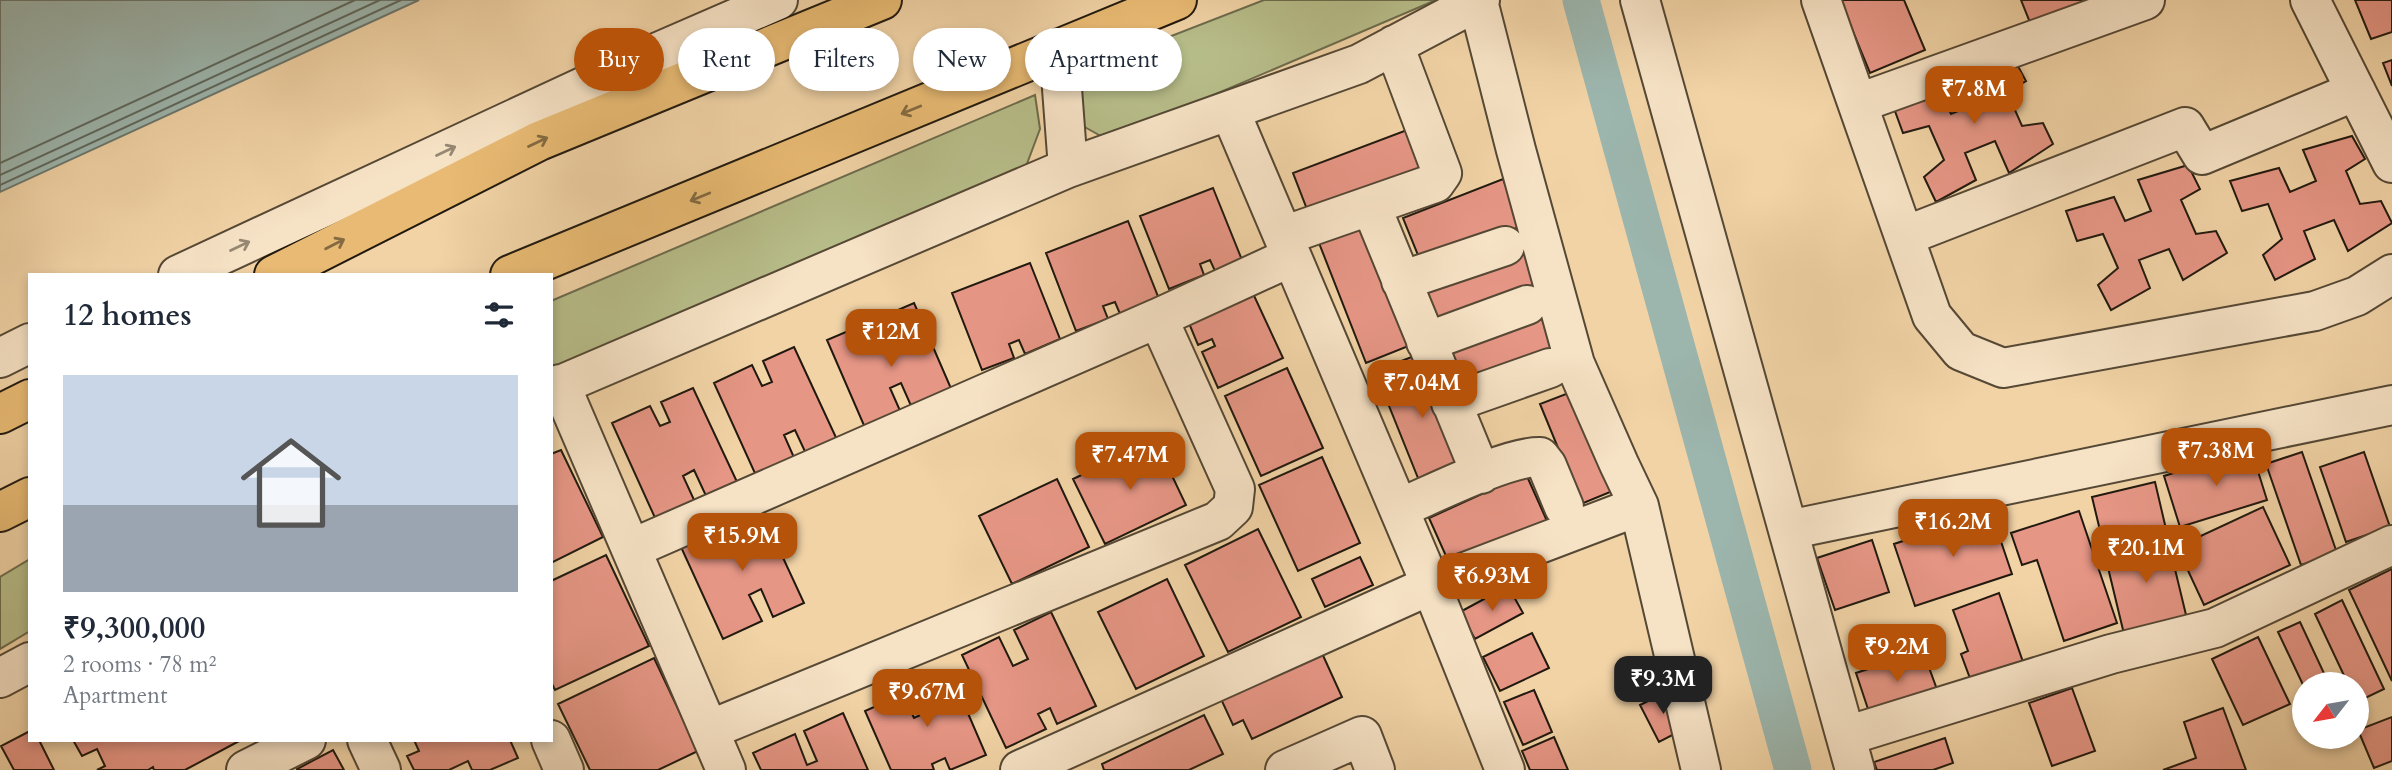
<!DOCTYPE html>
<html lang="en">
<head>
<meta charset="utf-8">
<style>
	body { margin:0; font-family:Cardo,serif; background:#f2f2f3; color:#1f2937; height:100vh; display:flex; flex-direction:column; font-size:26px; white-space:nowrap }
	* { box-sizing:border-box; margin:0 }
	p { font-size:23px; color:#747a83 }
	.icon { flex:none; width:38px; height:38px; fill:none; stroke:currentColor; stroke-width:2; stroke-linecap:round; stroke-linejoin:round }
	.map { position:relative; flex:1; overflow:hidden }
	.side { position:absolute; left:28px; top:273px; width:525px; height:469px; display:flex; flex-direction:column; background:#fff; border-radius:0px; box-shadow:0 4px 10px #0003 }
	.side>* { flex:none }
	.top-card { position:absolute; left:574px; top:28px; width:665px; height:63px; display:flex; gap:14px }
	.needle { width:46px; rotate:239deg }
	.tools { position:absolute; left:2292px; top:672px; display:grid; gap:14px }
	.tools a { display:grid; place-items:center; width:77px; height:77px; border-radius:50%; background:#fff; box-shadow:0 4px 10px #0003; font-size:35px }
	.price { position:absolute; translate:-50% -60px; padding:0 16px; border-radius:14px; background:#b45309; color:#fff; font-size:23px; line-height:46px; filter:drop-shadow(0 2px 4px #0008) }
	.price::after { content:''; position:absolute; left:50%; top:42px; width:21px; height:16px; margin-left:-10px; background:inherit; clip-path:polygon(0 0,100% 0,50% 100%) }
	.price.active { background:#222; color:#fff }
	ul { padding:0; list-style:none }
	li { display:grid; align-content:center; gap:14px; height:371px; padding:0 35px }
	li span { display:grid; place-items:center; height:217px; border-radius:0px; color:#555 }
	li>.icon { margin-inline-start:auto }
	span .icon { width:126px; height:126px; fill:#fffc; stroke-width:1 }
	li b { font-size:30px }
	h2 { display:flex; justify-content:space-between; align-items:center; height:84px; padding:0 35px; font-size:30px }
	.chip { padding:0 24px; border-radius:32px; background:#fff; box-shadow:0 4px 10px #0003; font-size:24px; line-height:63px }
	.chip.active { background:#b45309; color:#fff }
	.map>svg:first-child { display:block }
	.green { fill:#b7bd89; stroke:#6c6b4c; stroke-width:2 }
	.water { fill:#9cb6ae; stroke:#6b776e; stroke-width:2 }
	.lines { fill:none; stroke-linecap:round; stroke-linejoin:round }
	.shore { stroke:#5e685e; stroke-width:2 }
	.canal { stroke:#9cb6ae; stroke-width:37 }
	.building { fill:#e69685; stroke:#21190f; stroke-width:2 }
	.minor-casing { stroke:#554835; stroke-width:42 }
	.major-casing { stroke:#21190f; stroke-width:42 }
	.minor { stroke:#f6e2c5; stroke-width:38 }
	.major { stroke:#e8ba73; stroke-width:38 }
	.oneway { stroke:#846a41 }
	.oneway2 { stroke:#968873 }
</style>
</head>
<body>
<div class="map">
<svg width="2392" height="770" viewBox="0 0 2392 770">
	<rect width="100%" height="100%" fill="#f1d3a6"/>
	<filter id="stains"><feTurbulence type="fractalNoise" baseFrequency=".00286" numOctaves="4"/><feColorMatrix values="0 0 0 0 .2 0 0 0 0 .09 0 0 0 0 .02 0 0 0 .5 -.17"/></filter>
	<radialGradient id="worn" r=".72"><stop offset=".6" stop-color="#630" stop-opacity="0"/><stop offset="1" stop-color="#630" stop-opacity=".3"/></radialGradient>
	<!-- green -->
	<path class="green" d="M 1264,0 L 1436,0 L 1108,140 L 1081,125 L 1080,95 L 1099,64 Z
		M 1035,95 L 1040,129 L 1022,177 L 551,371 L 551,301 Z
		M 30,559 L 30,631 L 0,649 L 0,577 Z"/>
	<!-- water -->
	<path class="water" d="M 0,0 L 419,0 L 0,192 Z"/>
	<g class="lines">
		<!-- shore -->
		<path class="shore" d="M 0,163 L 355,0
			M 0,175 L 380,0
			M 0,185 L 401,0"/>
		<!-- canal -->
		<path class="canal" d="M 1581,0 L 1793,770"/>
	</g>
	<!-- building -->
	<path class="building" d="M 1840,0 L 1904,0 L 1925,50 L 1870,73 Z
		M 2021,0 L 2100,0 L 2035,35 Z
		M 2355,0 L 2392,0 L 2392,32 L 2371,39 Z
		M 2013,57 L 2026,81 L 2007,92 L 2022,126 L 2043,123 L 2053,144 L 2009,173 L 1995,141 L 1965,153 L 1976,180 L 1936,202 L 1924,177 L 1944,160 L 1929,126 L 1903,133 L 1892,103 L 1940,90 L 1951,114 L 1978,103 L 1964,72 Z
		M 2392,60 L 2392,86 L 2383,63 Z
		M 1407,130 L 1424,174 L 1310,217 L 1293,173 Z
		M 2352,136 L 2365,159 L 2346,171 L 2360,204 L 2381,201 L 2392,223 L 2348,251 L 2334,220 L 2304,231 L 2315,259 L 2275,280 L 2263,255 L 2282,239 L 2268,204 L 2242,211 L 2230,181 L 2279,168 L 2290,192 L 2316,181 L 2303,150 Z
		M 2188,165 L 2200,189 L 2181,200 L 2196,234 L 2216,231 L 2227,253 L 2183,280 L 2169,249 L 2139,260 L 2150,288 L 2111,310 L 2098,285 L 2118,268 L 2103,234 L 2077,241 L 2066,211 L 2114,197 L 2125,221 L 2151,211 L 2138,180 Z
		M 1503,179 L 1522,226 L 1422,265 L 1403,218 Z
		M 1213,188 L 1242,260 L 1215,271 L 1210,260 L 1200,264 L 1204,275 L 1169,289 L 1140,216 Z
		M 1128,221 L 1159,299 L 1120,314 L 1115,302 L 1103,306 L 1108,319 L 1076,331 L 1046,253 Z
		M 1368,223 L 1416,343 L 1366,363 L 1319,243 Z
		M 1523,247 L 1537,284 L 1439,322 L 1424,286 Z
		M 1030,263 L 1060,339 L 1025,354 L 1019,340 L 1009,344 L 1014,358 L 982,370 L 952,293 Z
		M 1250,287 L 1283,358 L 1218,388 L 1202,352 L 1215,346 L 1212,339 L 1198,345 L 1186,316 Z
		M 914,303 L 956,400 L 916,417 L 901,383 L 890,388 L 905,422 L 869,437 L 827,340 L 867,323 L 876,343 L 885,339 L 877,319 Z
		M 1539,311 L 1553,349 L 1460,385 L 1445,347 Z
		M 794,347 L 839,444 L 808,458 L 795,430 L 784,435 L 796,462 L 758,480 L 714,383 L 752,365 L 762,386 L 772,382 L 763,361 Z
		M 1422,353 L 1468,470 L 1422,488 L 1375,371 Z
		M 1287,368 L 1323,448 L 1261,476 L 1225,396 Z
		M 693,388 L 738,484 L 707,498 L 694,470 L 683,476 L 695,502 L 656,520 L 612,423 L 650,406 L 660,426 L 670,422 L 661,402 Z
		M 1579,389 L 1620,488 L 1581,504 L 1540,404 Z
		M 1155,440 L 1186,505 L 1105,544 L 1073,479 Z
		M 2251,449 L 2267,500 L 2180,527 L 2164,476 Z
		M 561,450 L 603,537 L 551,563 L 551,454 Z
		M 2302,452 L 2337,553 L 2301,565 L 2266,464 Z
		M 2364,452 L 2390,527 L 2346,542 L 2320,467 Z
		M 1322,457 L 1360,543 L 1298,571 L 1259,485 Z
		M 1526,474 L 1547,521 L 1450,565 L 1429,518 Z
		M 1057,479 L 1089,547 L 1012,584 L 979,516 Z
		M 2155,482 L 2166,529 L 2103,543 L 2092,497 Z
		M 759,506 L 804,603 L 773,617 L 761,589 L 749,595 L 762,621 L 723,639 L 681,547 L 719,530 L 727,545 L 737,541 L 727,520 Z
		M 2263,507 L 2290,565 L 2204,605 L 2177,547 Z
		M 2079,511 L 2117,623 L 2064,641 L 2037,560 L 2022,565 L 2011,533 Z
		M 1991,512 L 2012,574 L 1915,606 L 1894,544 Z
		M 1258,529 L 1301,617 L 1228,652 L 1185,565 Z
		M 2167,536 L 2187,619 L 2124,634 L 2104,551 Z
		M 1872,540 L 1889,592 L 1835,610 L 1817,558 Z
		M 606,555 L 649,646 L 555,690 L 551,682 L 551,581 Z
		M 1360,557 L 1373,585 L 1325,607 L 1312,579 Z
		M 2392,569 L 2392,681 L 2349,590 Z
		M 1167,579 L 1204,656 L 1136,689 L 1098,612 Z
		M 1508,586 L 1523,613 L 1475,639 L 1460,612 Z
		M 1999,593 L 2023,662 L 1971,681 L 1961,654 L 1968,651 L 1953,610 Z
		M 2342,600 L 2384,689 L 2357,702 L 2357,684 L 2348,684 L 2315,614 Z
		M 1051,612 L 1096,706 L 1057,724 L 1050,708 L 1038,714 L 1046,729 L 1006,748 L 962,655 L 999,637 L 1013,666 L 1028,659 L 1014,630 Z
		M 2300,622 L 2329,684 L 2305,684 L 2305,689 L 2278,632 Z
		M 1532,633 L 1549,668 L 1500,691 L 1483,657 Z
		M 2258,637 L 2290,704 L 2243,725 L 2212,659 Z
		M 1321,651 L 1342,697 L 1252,739 L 1243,720 L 1233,725 L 1221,699 Z
		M 1923,651 L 1939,695 L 1871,718 L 1856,673 Z
		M 654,658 L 698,751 L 658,770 L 590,770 L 558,704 Z
		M 951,674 L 986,755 L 950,770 L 945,758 L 932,764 L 934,770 L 891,770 L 865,711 L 903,694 L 914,718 L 925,713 L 914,690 Z
		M 2072,688 L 2095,751 L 2052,766 L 2029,703 Z
		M 1534,690 L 1552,732 L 1523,745 L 1504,702 Z
		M 1668,691 L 1686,728 L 1659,742 L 1640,705 Z
		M 2223,708 L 2246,770 L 2163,770 L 2196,758 L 2184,722 Z
		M 843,713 L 868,770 L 761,770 L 753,753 L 795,734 L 807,765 L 817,761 L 804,731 Z
		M 1204,715 L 1223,754 L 1189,770 L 1104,770 L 1102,764 Z
		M 2392,717 L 2392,761 L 2374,768 L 2358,730 Z
		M 30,731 L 30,740 L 39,740 L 54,770 L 14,770 L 1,746 Z
		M 1554,737 L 1568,770 L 1530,770 L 1522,751 Z
		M 1945,738 L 1953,763 L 1933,770 L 1877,770 L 1874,762 Z
		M 73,740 L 241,740 L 185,770 L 154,770 L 153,767 L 148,770 L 97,770 L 105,766 L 97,749 L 82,756 Z
		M 414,740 L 510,740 L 518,758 L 490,770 L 472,770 L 468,761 L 449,770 L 414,770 L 407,756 L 419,751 Z
		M 333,750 L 344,770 L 297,770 L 297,769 Z"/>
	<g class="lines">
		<defs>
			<path id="minor" d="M 1640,0 L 1855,770
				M 1821,0 L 1932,316 L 1961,351 L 2003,368 L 2315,311 L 2357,296 L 2392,274
				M 2310,0 L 2392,163
				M 1478,1 L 1516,150 L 1575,364 L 1619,464 L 1639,506 L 1701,770
				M 1059,49 L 1068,168
				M 1859,103 L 2145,0
				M 1371,206 L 1481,474
				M 1283,236 L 1435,183 L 1442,173 L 1394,45
				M 1905,236 L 2185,127 L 2202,155 L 2356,91
				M 178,275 L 656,53 L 778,0
				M 1401,281 L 1505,246
				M 1158,318 L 1291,257
				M 1426,342 L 1527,305
				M 0,358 L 30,343
				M 560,384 L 726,770
				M 551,389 L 1068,168 L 1359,64 L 1480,0
				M 1451,403 L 1550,368
				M 1400,508 C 1433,494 1508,456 1540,457 L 1547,466 L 1564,507
				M 1788,530 L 2392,405
				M 631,549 L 1158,318 L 1235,489 L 1233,507 L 1218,521 L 709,730
				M 0,678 L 30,662
				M 1846,736 L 2111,654 L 2215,628 L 2392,545
				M 367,740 L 381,770
				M 551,740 L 564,770
				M 246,770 L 306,740
				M 1020,770 L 1431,585 L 1230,111
				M 1285,770 L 1362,736 L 1375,770
				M 1505,770 L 1431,585 L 1639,506"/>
			<path id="major" d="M 274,275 L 539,141 L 882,0
				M 510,275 L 1177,0
				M 0,414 L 30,399
				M 0,512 L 30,497"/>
		</defs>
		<!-- minor casing -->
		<use href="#minor" class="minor-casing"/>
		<!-- major casing -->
		<use href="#major" class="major-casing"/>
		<!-- minor -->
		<use href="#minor" class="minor"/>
		<!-- major -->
		<use href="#major" class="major"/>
	</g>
	<!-- one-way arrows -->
	<defs><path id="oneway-shaft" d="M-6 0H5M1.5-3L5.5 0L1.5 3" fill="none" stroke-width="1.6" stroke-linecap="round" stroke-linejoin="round" transform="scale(1.75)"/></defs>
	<g class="oneway">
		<use href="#oneway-shaft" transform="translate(911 110) rotate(158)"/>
		<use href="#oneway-shaft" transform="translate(538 142) rotate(-25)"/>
		<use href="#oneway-shaft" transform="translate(700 197) rotate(158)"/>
		<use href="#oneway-shaft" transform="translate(335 244) rotate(-27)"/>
	</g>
	<g class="oneway2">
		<use href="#oneway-shaft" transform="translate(446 151) rotate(-25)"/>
		<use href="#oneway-shaft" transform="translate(240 246) rotate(-25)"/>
	</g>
	<rect width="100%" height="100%" filter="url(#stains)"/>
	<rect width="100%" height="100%" fill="url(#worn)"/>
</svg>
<div class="tools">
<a><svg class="needle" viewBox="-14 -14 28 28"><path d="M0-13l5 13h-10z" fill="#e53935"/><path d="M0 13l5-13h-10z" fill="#747a83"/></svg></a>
</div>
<b class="price" style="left:1974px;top:126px">₹7.8M</b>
<b class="price" style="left:891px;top:369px">₹12M</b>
<b class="price" style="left:1422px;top:420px">₹7.04M</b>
<b class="price" style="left:2216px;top:488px">₹7.38M</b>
<b class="price" style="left:1130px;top:492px">₹7.47M</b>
<b class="price" style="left:1953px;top:559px">₹16.2M</b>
<b class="price" style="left:742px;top:573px">₹15.9M</b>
<b class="price" style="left:2146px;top:585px">₹20.1M</b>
<b class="price" style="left:1492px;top:613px">₹6.93M</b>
<b class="price" style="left:1897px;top:684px">₹9.2M</b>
<b class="price active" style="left:1663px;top:716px">₹9.3M</b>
<b class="price" style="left:927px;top:729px">₹9.67M</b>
<div class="top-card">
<a class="chip active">Buy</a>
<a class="chip">Rent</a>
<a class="chip">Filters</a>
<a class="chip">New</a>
<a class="chip">Apartment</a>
</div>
<section class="side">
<h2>12 homes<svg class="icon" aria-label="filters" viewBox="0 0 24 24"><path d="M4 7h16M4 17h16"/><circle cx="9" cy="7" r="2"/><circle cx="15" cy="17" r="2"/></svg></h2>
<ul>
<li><span style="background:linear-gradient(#c9d6e8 60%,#9aa5b1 0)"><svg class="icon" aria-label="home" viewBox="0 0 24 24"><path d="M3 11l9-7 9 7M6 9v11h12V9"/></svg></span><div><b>₹9,300,000</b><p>2 rooms · 78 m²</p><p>Apartment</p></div></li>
</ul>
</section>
</div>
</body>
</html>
